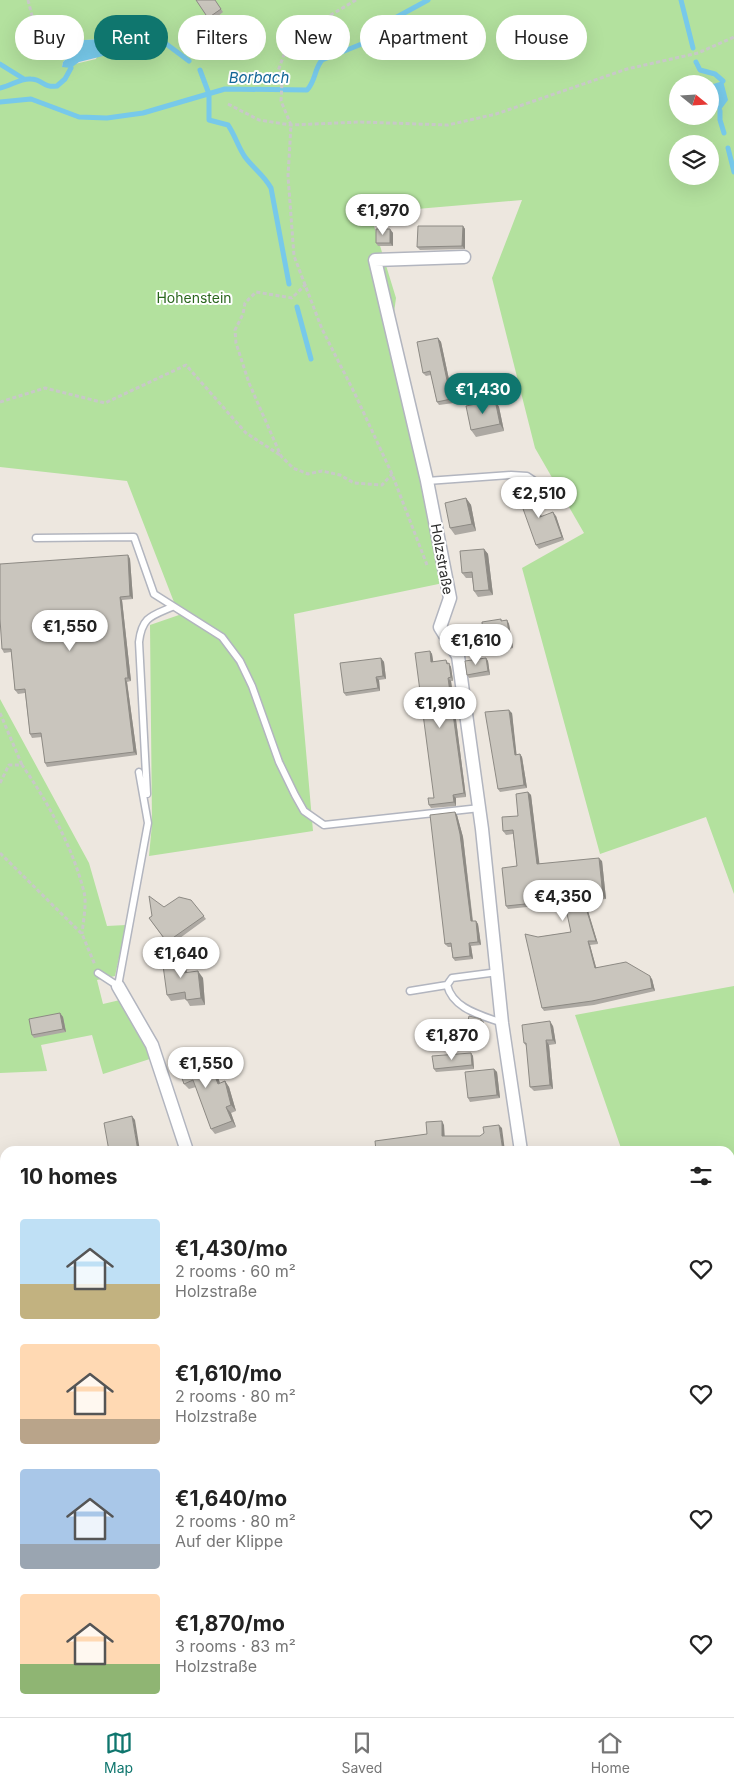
<!DOCTYPE html>
<html lang="en">
<head>
<meta charset="utf-8">
<style>
	body { margin:0; font-family:Inter,sans-serif; background:#f2f2f2; color:#222; height:100vh; display:flex; flex-direction:column; font-size:19px; white-space:nowrap }
	* { box-sizing:border-box; margin:0 }
	p { font-size:16px; color:#767676 }
	.icon { flex:none; width:28px; height:28px; fill:none; stroke:currentColor; stroke-width:2; stroke-linecap:round; stroke-linejoin:round }
	.map { position:relative; flex:1; overflow:hidden }
	.panel { position:absolute; left:0px; top:1146px; width:735px; height:571px; display:flex; flex-direction:column; background:#fff; border-radius:15px 15px 0 0; box-shadow:0 5px 20px #0002 }
	.panel>* { flex:none }
	.hud { position:absolute; left:15px; top:15px; width:705px; height:45px; display:flex; gap:10px }
	.needle { width:32px; rotate:108deg }
	.fabs { position:absolute; left:669px; top:75px; display:grid; gap:10px }
	.fabs a { display:grid; place-items:center; width:50px; height:50px; border-radius:50%; background:#fff; box-shadow:0 5px 20px #0002; font-size:25px }
	.price { position:absolute; translate:-50% -42px; padding:0 11px; border-radius:18px; background:#fff; color:#222; font-size:16px; line-height:32px; filter:drop-shadow(0 1px 2px #0008) }
	.price::after { content:''; position:absolute; left:50%; top:30px; width:15px; height:11px; margin-left:-8px; background:inherit; clip-path:polygon(0 0,100% 0,50% 100%) }
	.price.current { background:#0f766e; color:#fff }
	ul { padding:0; list-style:none }
	li { display:flex; align-items:center; gap:15px; height:125px; padding:0 20px }
	li span { display:grid; place-items:center; flex:none; width:140px; height:100px; border-radius:5px; color:#555 }
	li>.icon { margin-inline-start:auto }
	span .icon { width:60px; height:60px; fill:#fffc; stroke-width:1 }
	li b { font-size:21px }
	h2 { display:flex; justify-content:space-between; align-items:center; height:60px; padding:0 20px; font-size:21px }
	.tag { padding:0 18px; border-radius:22px; background:#fff; box-shadow:0 5px 20px #0002; font-size:18px; line-height:45px }
	.tag.current { background:#0f766e; color:#fff }
	.dock { display:flex; justify-content:space-around; align-items:center; height:70px; border-top:1px solid #e0e0e0; background:#fff; font-size:14px; color:#767676 }
	.dock a { display:grid; justify-items:center; gap:2px }
	.dock .current { color:#0f766e }
	.map>svg:first-child { display:block }
	.green { fill:#b3e19e; fill-rule:evenodd }
	.water { fill:#77c9ea }
	.lines { fill:none; stroke-linecap:round; stroke-linejoin:round }
	.stream { stroke:#77c9ea; stroke-width:5 }
	.service-casing { stroke:#b2b5bf; stroke-width:9 }
	.minor-casing { stroke:#b2b5bf; stroke-width:15 }
	.path { stroke:#c8c8c8; stroke-width:3; stroke-dasharray:4 2.5; stroke-linecap:butt }
	.service { stroke:#fff; stroke-width:6 }
	.minor { stroke:#fff; stroke-width:12 }
	.wall { fill:#ada9a3 }
	.shaded-wall { fill:#8d8a84 }
	.building { fill:#c9c5bd; stroke:#8d8a84 }
	.labels { text-anchor:middle; stroke-width:4; stroke-linejoin:round; paint-order:stroke }
	.park-label { font-size:14px; fill:#2b671e; stroke:#fff }
	.street-label { font-size:14px; fill:#2c2c2c; stroke:#fff }
	.water-label { font-size:15px; font-style:italic; fill:#136899; stroke:#fff }
</style>
</head>
<body>
<div class="map">
<svg width="734" height="1717" viewBox="0 0 734 1717">
	<rect width="100%" height="100%" fill="#ede7df"/>
	<!-- green -->
	<path class="green" d="M 0,0 L 734,0 L 734,894 L 706,817 L 600,854 L 522,568 L 584,533 L 535,448 L 492,278 L 522,200 L 370,213 L 396,298 L 390,342 L 428,473 L 453,581 L 294,614 L 313,831 L 149,856 L 152,824 L 150,625 L 179,615 L 127,481 L 0,467 ZM 104,39 L 96,59 L 62,67 L 63,62 L 84,40 ZM 678,84 L 710,84 L 710,116 L 678,116 ZM 678,144 L 710,144 L 710,176 L 678,176 Z
		M 0,699 L 89,863 L 107,926 L 126,925 L 115,976 L 97,980 L 103,1004 L 120,1000 L 153,1058 L 103,1074 L 92,1035 L 41,1045 L 47,1071 L 0,1073 Z
		M 734,986 L 734,1166 L 730,1167 L 730,1151 L 622,1151 L 575,1015 Z
		M 0,1600 L 5,1606 L 5,1712 L 78,1713 L 72,1717 L 0,1717 Z"/>
	<!-- water -->
	<path class="water" d="M 104,39 L 112,44 L 107,55 L 79,62 L 71,68 L 62,67 L 63,62 L 84,40 Z
		M 723,81 L 728,100 L 720,111 L 710,104 L 710,85 Z"/>
	<g class="lines">
		<!-- stream -->
		<path class="stream" d="M 681,0 L 693,48
			M 149,31 L 189,61
			M 112,44 L 119,35 L 125,37 L 138,32
			M 696,62 L 700,70 L 715,74 L 723,81
			M 0,64 L 24,79
			M 200,70 L 209,94 L 209,120 L 228,125 C 235,135 238,147 245,157 C 254,169 264,175 271,188 L 289,284
			M 0,88 C 11,86 20,78 31,79 C 42,79 43,88 57,86 L 65,79 L 71,68
			M 0,102 L 31,99 L 79,117 L 107,118 L 143,113 L 225,89 L 307,90 C 316,81 314,69 322,60 L 374,39 L 395,18 L 428,0
			M 720,111 L 720,120 L 724,133
			M 728,148 L 734,172
			M 297,307 L 311,359"/>
		<defs>
			<path id="service" d="M 427,481 L 511,475 L 527,476 L 551,492
				M 36,538 L 134,537 L 154,594 L 222,637 L 240,661 L 252,686 L 279,762 L 295,795 L 304,811 L 324,825 L 480,808
				M 147,794 L 139,642 C 142,617 151,616 172,607
				M 498,972 L 452,978 L 447,985 C 453,1009 481,1015 502,1023
				M 98,973 L 118,986 L 148,823 L 139,772
				M 410,991 L 447,985
				M 731,1416 L 734,1420
				M 730,1498 L 734,1498"/>
			<path id="minor" d="M 464,257 L 375,260 L 427,481 L 450,598 L 440,627 L 458,656 L 482,829 L 502,1023 L 521,1151
				M 118,986 L 152,1045 L 187,1151
				M 730,1523 L 734,1523
				M 289,1712 L 289,1717
				M 535,1717 L 535,1712"/>
		</defs>
		<!-- service casing -->
		<use href="#service" class="service-casing"/>
		<!-- minor casing -->
		<use href="#minor" class="minor-casing"/>
		<!-- path -->
		<path class="path" d="M 28,0 L 33,20
			M 356,0 L 297,35 L 285,52 L 278,71 L 282,83 L 281,101 L 291,125 L 288,176 L 294,256 L 322,329 L 355,394 L 392,474 L 427,565
			M 228,104 L 259,120 L 291,125 L 360,122 L 448,125 L 496,114 L 627,69 L 698,53 L 734,37
			M 306,284 L 292,298 L 256,292 L 245,303 L 243,314 L 235,330 L 236,343 L 249,383 L 281,456 L 293,468 L 308,474 L 322,471 L 340,475 L 354,483 L 382,485 L 392,474
			M 0,402 L 45,388 L 105,403 L 186,365 L 246,433 L 280,455
			M 0,713 L 22,765
			M 0,783 L 9,765 L 22,765 C 48,802 73,848 84,892 C 87,904 83,922 82,934
			M 0,853 L 82,934 L 95,965"/>
		<!-- service -->
		<use href="#service" class="service"/>
		<!-- minor -->
		<use href="#minor" class="minor"/>
	</g>
	<!-- wall -->
	<path class="wall" d="M 196,0 L 215,0 L 223,12 L 211,22 Z
		M 463,226 L 465,229 L 465,249 L 420,250 L 417,247 Z
		M 390,229 L 393,233 L 393,246 L 378,246 L 376,243 Z
		M 438,338 L 441,342 L 454,403 L 439,405 L 437,402 L 431,375 L 426,376 L 423,373 Z
		M 495,400 L 499,407 L 504,431 L 476,437 L 471,430 Z
		M 533,491 L 541,516 L 556,516 L 564,540 L 539,549 L 536,545 Z
		M 466,498 L 471,505 L 476,531 L 455,535 L 450,528 Z
		M 484,549 L 488,554 L 493,595 L 478,597 L 474,591 L 472,578 L 466,578 L 462,573 Z
		M 128,555 L 130,559 L 133,599 L 122,600 L 131,681 L 127,682 L 137,755 L 47,767 L 45,763 L 42,737 L 32,738 L 30,734 L 25,693 L 18,694 L 15,690 L 11,652 L 4,653 L 2,649 Z
		M 501,619 L 502,621 L 507,620 L 509,624 L 513,648 L 487,654 L 484,651 Z
		M 430,651 L 432,654 L 433,662 L 446,660 L 451,667 L 453,681 L 451,681 L 466,797 L 456,798 L 456,806 L 431,808 L 429,805 L 434,798 Z
		M 381,658 L 384,662 L 386,679 L 379,680 L 380,691 L 346,696 L 344,693 Z
		M 486,658 L 488,661 L 490,675 L 469,678 L 467,675 Z
		M 512,713 L 516,754 L 520,754 L 522,757 L 527,788 L 500,792 L 498,789 Z
		M 528,792 L 531,795 L 539,864 L 602,861 L 606,899 L 585,901 L 598,944 L 590,945 L 596,967 L 652,979 L 655,991 L 594,1005 L 544,1011 L 542,1008 L 538,937 L 571,932 L 565,903 L 508,909 L 506,906 L 517,866 L 513,834 L 506,835 L 503,831 L 518,816 Z
		M 455,812 L 457,815 L 463,837 L 473,921 L 476,921 L 478,924 L 481,945 L 471,946 L 473,959 L 455,961 L 453,958 L 451,947 L 448,947 L 445,944 Z
		M 191,900 L 206,919 L 169,946 L 149,918 L 164,907 Z
		M 185,962 L 187,973 L 203,978 L 205,1005 L 190,1006 L 186,999 L 171,1001 L 167,995 Z
		M 60,1013 L 63,1017 L 66,1032 L 34,1038 L 32,1035 Z
		M 484,1022 L 479,1045 L 466,1047 L 463,1043 Z
		M 553,1026 L 556,1044 L 549,1045 L 553,1089 L 534,1091 L 530,1087 L 527,1047 L 524,1043 Z
		M 471,1053 L 473,1056 L 474,1069 L 436,1072 L 434,1069 Z
		M 194,1055 L 199,1070 L 216,1071 L 220,1083 L 225,1081 L 229,1087 L 236,1111 L 231,1113 L 236,1127 L 215,1134 L 211,1129 L 196,1087 L 189,1089 L 184,1084 Z
		M 494,1069 L 497,1072 L 500,1098 L 470,1102 L 468,1098 Z
		M 730,1441 L 732,1445 L 733,1450 L 734,1452 L 734,1481 L 730,1481 Z
		M 730,1544 L 734,1544 L 734,1579 L 730,1579 Z"/>
	<!-- shaded-wall -->
	<path class="shaded-wall" d="M 463,226 L 465,229 L 465,249 L 462,246 Z
		M 390,229 L 393,233 L 393,246 L 390,243 Z
		M 438,338 L 441,342 L 454,403 L 451,399 Z
		M 495,400 L 499,407 L 504,431 L 500,424 Z
		M 531,487 L 533,491 L 543,520 L 540,517 Z
		M 466,498 L 471,505 L 476,531 L 472,524 Z
		M 553,512 L 556,516 L 564,540 L 562,537 Z
		M 484,549 L 488,554 L 493,595 L 489,590 Z
		M 128,555 L 130,559 L 133,599 L 130,596 Z
		M 120,597 L 122,600 L 131,681 L 128,678 Z
		M 507,620 L 509,624 L 513,648 L 511,645 Z
		M 430,651 L 432,654 L 434,666 L 431,662 Z
		M 381,658 L 384,662 L 386,679 L 383,676 Z
		M 486,658 L 488,661 L 490,675 L 488,671 Z
		M 449,663 L 451,667 L 453,681 L 451,677 Z
		M 376,677 L 379,680 L 380,691 L 378,688 Z
		M 125,678 L 127,682 L 137,755 L 134,752 Z
		M 448,678 L 451,681 L 466,797 L 464,793 Z
		M 509,710 L 512,713 L 517,758 L 515,755 Z
		M 520,754 L 522,757 L 527,788 L 524,785 Z
		M 528,792 L 531,795 L 540,868 L 537,864 Z
		M 453,795 L 456,798 L 456,806 L 454,802 Z
		M 455,812 L 457,815 L 463,837 L 473,925 L 471,921 Z
		M 599,858 L 602,861 L 606,899 L 603,896 Z
		M 583,898 L 585,901 L 598,944 L 596,941 Z
		M 476,921 L 478,924 L 481,945 L 478,942 Z
		M 588,941 L 590,945 L 597,971 L 595,968 Z
		M 469,943 L 471,946 L 473,959 L 470,956 Z
		M 181,955 L 185,962 L 188,980 L 183,973 Z
		M 198,971 L 203,978 L 205,1005 L 201,998 Z
		M 650,976 L 652,979 L 655,991 L 652,988 Z
		M 60,1013 L 63,1017 L 66,1032 L 63,1029 Z
		M 481,1019 L 484,1022 L 479,1045 L 477,1041 Z
		M 550,1021 L 553,1026 L 556,1044 L 553,1040 Z
		M 546,1040 L 549,1045 L 553,1089 L 550,1085 Z
		M 190,1049 L 194,1055 L 202,1077 L 198,1071 Z
		M 471,1053 L 473,1056 L 474,1069 L 472,1065 Z
		M 211,1066 L 216,1071 L 222,1090 L 218,1084 Z
		M 494,1069 L 497,1072 L 500,1098 L 497,1095 Z
		M 225,1081 L 229,1087 L 236,1111 L 231,1105 Z
		M 226,1107 L 231,1113 L 236,1127 L 232,1121 Z
		M 132,1116 L 135,1120 L 140,1151 L 138,1151 Z
		M 442,1121 L 444,1125 L 445,1140 L 442,1136 Z
		M 499,1125 L 502,1128 L 505,1151 L 503,1151 Z
		M 730,1441 L 732,1445 L 733,1450 L 734,1452 L 734,1463 L 733,1462 L 730,1452 Z
		M 730,1463 L 734,1468 L 734,1480 L 730,1474 Z
		M 597,1712 L 601,1712 L 601,1717 L 597,1717 Z"/>
	<!-- building -->
	<path class="building" d="M 196,0 L 215,0 L 221,9 L 208,18 Z
		M 418,226 L 463,226 L 462,246 L 417,247 Z
		M 376,229 L 390,229 L 390,243 L 376,243 Z
		M 438,338 L 451,399 L 437,402 L 430,371 L 423,373 L 417,342 Z
		M 495,400 L 500,424 L 471,430 L 466,406 Z
		M 531,487 L 540,517 L 553,512 L 562,537 L 536,545 L 517,492 Z
		M 466,498 L 472,524 L 450,528 L 445,503 Z
		M 484,549 L 489,590 L 474,591 L 472,572 L 462,573 L 460,551 Z
		M 128,555 L 130,596 L 120,597 L 128,678 L 125,678 L 134,752 L 45,763 L 41,733 L 30,734 L 25,689 L 15,690 L 11,649 L 2,649 L 0,619 L 0,564 Z
		M 501,619 L 501,621 L 507,620 L 511,645 L 484,651 L 482,622 Z
		M 430,651 L 431,662 L 446,660 L 447,664 L 449,663 L 451,677 L 448,678 L 464,793 L 453,795 L 454,802 L 429,805 L 428,798 L 434,798 L 415,653 Z
		M 381,658 L 383,676 L 376,677 L 378,688 L 344,693 L 340,663 Z
		M 486,658 L 488,671 L 467,675 L 465,661 Z
		M 509,710 L 515,755 L 520,754 L 524,785 L 498,789 L 485,712 Z
		M 528,792 L 537,864 L 599,858 L 603,896 L 583,898 L 596,941 L 588,941 L 595,968 L 626,962 L 650,976 L 652,988 L 592,1001 L 542,1008 L 525,934 L 538,937 L 571,932 L 564,900 L 506,906 L 502,868 L 517,866 L 513,830 L 503,831 L 502,817 L 518,816 L 516,794 Z
		M 455,812 L 460,834 L 471,921 L 476,921 L 478,942 L 469,943 L 470,956 L 453,958 L 451,943 L 445,944 L 430,815 Z
		M 149,896 L 164,907 L 179,897 L 191,900 L 204,916 L 167,942 L 149,918 L 152,916 Z
		M 181,955 L 183,973 L 198,971 L 201,998 L 186,1000 L 185,992 L 167,995 L 162,958 Z
		M 60,1013 L 63,1029 L 32,1035 L 29,1019 Z
		M 469,1016 L 481,1019 L 477,1041 L 463,1043 Z
		M 550,1021 L 553,1040 L 546,1040 L 550,1085 L 530,1087 L 526,1043 L 524,1043 L 522,1025 Z
		M 190,1049 L 198,1071 L 211,1066 L 218,1084 L 225,1081 L 231,1105 L 226,1107 L 232,1121 L 211,1129 L 193,1080 L 184,1084 L 174,1055 Z
		M 471,1053 L 472,1065 L 434,1069 L 432,1056 Z
		M 494,1069 L 497,1095 L 468,1098 L 465,1072 Z
		M 132,1116 L 138,1151 L 109,1151 L 104,1123 Z
		M 442,1121 L 442,1136 L 480,1136 L 484,1133 L 483,1127 L 499,1125 L 503,1151 L 376,1151 L 375,1141 L 427,1134 L 426,1122 Z
		M 730,1449 L 732,1449 L 733,1462 L 730,1462 Z
		M 730,1544 L 734,1544 L 734,1575 L 730,1575 Z
		M 573,1712 L 597,1712 L 597,1717 L 573,1717 Z
		M 342,1716 L 356,1716 L 356,1717 L 342,1717 Z"/>
	<g class="labels">
		<!-- park labels -->
		<g class="park-label">
			<text x="194" y="303">Hohenstein</text>
		</g>
		<!-- street labels -->
		<g class="street-label">
			<text transform="translate(442 559) rotate(80)" y="5">Holzstraße</text>
		</g>
		<!-- water labels -->
		<g class="water-label">
			<text x="259" y="83">Borbach</text>
		</g>
	</g>
</svg>
<div class="fabs">
<a><svg class="needle" viewBox="-14 -14 28 28"><path d="M0-13l5 13h-10z" fill="#e53935"/><path d="M0 13l5-13h-10z" fill="#767676"/></svg></a>
<a><svg class="icon" aria-label="layers" viewBox="0 0 24 24"><path d="M12 4l9 5-9 5-9-5zM3 14l9 5 9-5"/></svg></a>
</div>
<b class="price" style="left:383px;top:236px">€1,970</b>
<b class="price current" style="left:483px;top:415px">€1,430</b>
<b class="price" style="left:539px;top:519px">€2,510</b>
<b class="price" style="left:70px;top:652px">€1,550</b>
<b class="price" style="left:476px;top:666px">€1,610</b>
<b class="price" style="left:440px;top:729px">€1,910</b>
<b class="price" style="left:563px;top:922px">€4,350</b>
<b class="price" style="left:181px;top:979px">€1,640</b>
<b class="price" style="left:452px;top:1061px">€1,870</b>
<b class="price" style="left:206px;top:1089px">€1,550</b>
<div class="hud">
<a class="tag">Buy</a>
<a class="tag current">Rent</a>
<a class="tag">Filters</a>
<a class="tag">New</a>
<a class="tag">Apartment</a>
<a class="tag">House</a>
</div>
<section class="panel">
<h2>10 homes<svg class="icon" aria-label="filters" viewBox="0 0 24 24"><path d="M4 7h16M4 17h16"/><circle cx="9" cy="7" r="2"/><circle cx="15" cy="17" r="2"/></svg></h2>
<ul>
<li><span style="background:linear-gradient(#bfe0f5 65%,#c2b280 0)"><svg class="icon" aria-label="home" viewBox="0 0 24 24"><path d="M3 11l9-7 9 7M6 9v11h12V9"/></svg></span><div><b>€1,430/mo</b><p>2 rooms · 60 m²</p><p>Holzstraße</p></div><svg class="icon" aria-label="heart" viewBox="0 0 24 24"><path d="M12 20l-8-8c-3-5 5-10 8-4 3-6 11-1 8 4z"/></svg></li>
<li><span style="background:linear-gradient(#ffd9b3 75%,#b9a48a 0)"><svg class="icon" aria-label="home" viewBox="0 0 24 24"><path d="M3 11l9-7 9 7M6 9v11h12V9"/></svg></span><div><b>€1,610/mo</b><p>2 rooms · 80 m²</p><p>Holzstraße</p></div><svg class="icon" aria-label="heart" viewBox="0 0 24 24"><path d="M12 20l-8-8c-3-5 5-10 8-4 3-6 11-1 8 4z"/></svg></li>
<li><span style="background:linear-gradient(#a9c7e8 75%,#9aa5b1 0)"><svg class="icon" aria-label="home" viewBox="0 0 24 24"><path d="M3 11l9-7 9 7M6 9v11h12V9"/></svg></span><div><b>€1,640/mo</b><p>2 rooms · 80 m²</p><p>Auf der Klippe</p></div><svg class="icon" aria-label="heart" viewBox="0 0 24 24"><path d="M12 20l-8-8c-3-5 5-10 8-4 3-6 11-1 8 4z"/></svg></li>
<li><span style="background:linear-gradient(#ffd9b3 70%,#8fb573 0)"><svg class="icon" aria-label="home" viewBox="0 0 24 24"><path d="M3 11l9-7 9 7M6 9v11h12V9"/></svg></span><div><b>€1,870/mo</b><p>3 rooms · 83 m²</p><p>Holzstraße</p></div><svg class="icon" aria-label="heart" viewBox="0 0 24 24"><path d="M12 20l-8-8c-3-5 5-10 8-4 3-6 11-1 8 4z"/></svg></li>
</ul>
</section>
</div>
<nav class="dock">
<a class="current"><svg class="icon" aria-label="map" viewBox="0 0 24 24"><path d="M3 6l6-2 6 2 6-2v14l-6 2-6-2-6 2zM9 4v14M15 6v14"/></svg>Map</a>
<a><svg class="icon" aria-label="saved" viewBox="0 0 24 24"><path d="M7 4h10v16l-5-4-5 4z"/></svg>Saved</a>
<a><svg class="icon" aria-label="home" viewBox="0 0 24 24"><path d="M3 11l9-7 9 7M6 9v11h12V9"/></svg>Home</a>
</nav>
</body>
</html>
